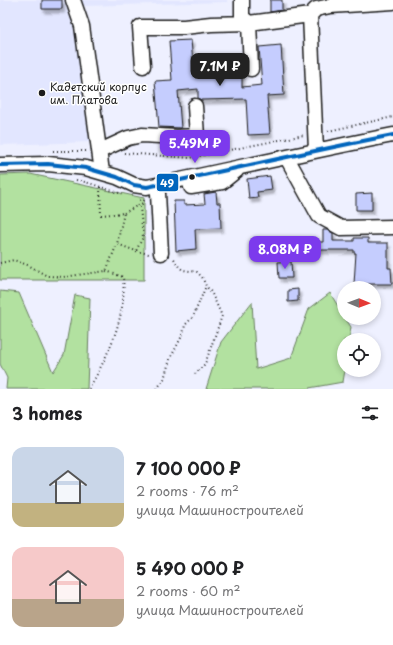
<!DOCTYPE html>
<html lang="en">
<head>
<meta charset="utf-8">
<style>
	body { margin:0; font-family:"Playpen Sans",sans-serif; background:#f6f6f6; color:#202124; height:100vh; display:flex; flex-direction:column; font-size:15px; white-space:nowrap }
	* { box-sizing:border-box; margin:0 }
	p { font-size:13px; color:#757577 }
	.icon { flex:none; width:22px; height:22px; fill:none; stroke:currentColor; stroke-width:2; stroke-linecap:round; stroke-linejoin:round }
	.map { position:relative; height:389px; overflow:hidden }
	.side { display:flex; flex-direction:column; background:#fff; flex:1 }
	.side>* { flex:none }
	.needle { width:26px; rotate:91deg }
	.controls { position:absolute; left:337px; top:281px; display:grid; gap:8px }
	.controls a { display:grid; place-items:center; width:44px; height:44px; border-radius:50%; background:#fff; box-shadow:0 2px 6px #0003; font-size:20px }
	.price { position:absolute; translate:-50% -34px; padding:0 9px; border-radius:8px; background:#7c3aed; color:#fff; font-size:13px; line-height:26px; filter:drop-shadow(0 1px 2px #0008) }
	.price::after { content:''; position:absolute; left:50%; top:24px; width:12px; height:9px; margin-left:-6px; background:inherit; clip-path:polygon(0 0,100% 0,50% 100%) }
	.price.active { background:#222; color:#fff }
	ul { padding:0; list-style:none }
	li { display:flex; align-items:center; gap:12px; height:100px; padding:0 12px }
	li span { display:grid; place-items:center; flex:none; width:112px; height:80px; border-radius:12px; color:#555 }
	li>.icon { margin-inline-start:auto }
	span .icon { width:48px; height:48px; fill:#fffc; stroke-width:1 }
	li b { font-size:17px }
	h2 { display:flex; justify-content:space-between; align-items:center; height:48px; padding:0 12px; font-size:17px }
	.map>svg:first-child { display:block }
	.built { fill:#e2e6ff }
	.green { fill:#b2e1a0; stroke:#677e5e }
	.building { fill:#c5cdfe; stroke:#1c1c1c; filter:url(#shadow) }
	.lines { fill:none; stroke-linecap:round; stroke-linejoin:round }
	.minor-casing { stroke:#1c1c1c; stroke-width:17 }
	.path { stroke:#1c1c1c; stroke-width:2; stroke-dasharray:1 3; stroke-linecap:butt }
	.minor { stroke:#fff; stroke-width:14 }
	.bus-1-casing { stroke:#fff; stroke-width:7 }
	.bus-1 { stroke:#0065bd; stroke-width:4 }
	.poi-dot { fill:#1c1c1c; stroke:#fff; stroke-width:1.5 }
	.labels { text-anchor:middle; stroke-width:3; stroke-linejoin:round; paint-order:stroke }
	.poi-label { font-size:11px; fill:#1c1c1c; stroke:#fff; text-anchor:start }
	.line-badge { stroke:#fff; stroke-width:1.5 }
	.badge-label { font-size:11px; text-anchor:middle; font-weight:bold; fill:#fff }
</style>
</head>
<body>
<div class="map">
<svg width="393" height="389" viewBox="0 0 393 389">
	<defs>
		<filter id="shadow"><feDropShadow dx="2.5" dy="4" stdDeviation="1" flood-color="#0004"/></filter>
	</defs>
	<rect width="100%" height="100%" fill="#eef0ff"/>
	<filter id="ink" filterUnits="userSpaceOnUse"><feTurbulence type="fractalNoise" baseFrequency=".025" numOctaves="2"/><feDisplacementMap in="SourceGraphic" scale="8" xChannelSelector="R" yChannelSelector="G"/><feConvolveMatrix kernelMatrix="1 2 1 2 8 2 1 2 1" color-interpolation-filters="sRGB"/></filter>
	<g filter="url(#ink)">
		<!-- built -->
		<path class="built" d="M 0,0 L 66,0 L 74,24 L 92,142 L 0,145 Z
			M 81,0 L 227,0 L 227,2 L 83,6 Z"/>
		<!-- green -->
		<path class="green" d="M 30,174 L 144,198 L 144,280 L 0,280 L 0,175 Z
			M 0,291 L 19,293 L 53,372 L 64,355 L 75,295 L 90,298 L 87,389 L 6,389 L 7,378 L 0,364 Z
			M 330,293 L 344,316 L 344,318 L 345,318 L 351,327 L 349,340 L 344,340 L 345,370 L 343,382 L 309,388 L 309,389 L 206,389 L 221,342 L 252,302 L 256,369 L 291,358 L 309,309 Z"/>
		<!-- building -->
		<path class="building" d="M 42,0 L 62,0 L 62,9 L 42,9 Z
			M 270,0 L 282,0 L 282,10 L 270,12 Z
			M 191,40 L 194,75 L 242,74 L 242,87 L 262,85 L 259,47 L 281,45 L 284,95 L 267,96 L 270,134 L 248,135 L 246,99 L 201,100 L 198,98 L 198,89 L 178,91 L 181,128 L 159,127 L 155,81 L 172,80 L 169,41 Z
			M 211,141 L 212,149 L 198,151 L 197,144 L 203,142 Z
			M 270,176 L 272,190 L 257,192 L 258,198 L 249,199 L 247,179 Z
			M 216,192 L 217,203 L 220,203 L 221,228 L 195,229 L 196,249 L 176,251 L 174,201 L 184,201 L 184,205 L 205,204 L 204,194 Z
			M 372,193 L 372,210 L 356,210 L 356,194 Z
			M 323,230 L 327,230 L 333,233 L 333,241 L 354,241 L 354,238 L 368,238 L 368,243 L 388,243 L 388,268 L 391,268 L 392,284 L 354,284 L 356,253 L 354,253 L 354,250 L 318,250 L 318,242 L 323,242 Z
			M 291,261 L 292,278 L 279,278 L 278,262 Z
			M 298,289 L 298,301 L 288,302 L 288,290 Z"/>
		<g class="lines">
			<defs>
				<path id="minor" d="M 73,0 L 82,26 L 102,172
					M 242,0 L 242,17 L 249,23 L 310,15 L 316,150
					M 310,15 L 316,9 L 330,6 L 393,2
					M 143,66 L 140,27 L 184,27 L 211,24 L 249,23 L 251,69
					M 100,151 L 128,138 L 142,135 L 177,137 L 197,136 L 195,106
					M 287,158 L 319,216 L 341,228 L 393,227
					M 0,165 L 48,164 L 86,168 L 117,177 L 134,185 L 147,187 C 229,170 311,151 393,135
					M 191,187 L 222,182 L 237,170
					M 158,193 L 161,253"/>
			</defs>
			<!-- minor casing -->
			<use href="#minor" class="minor-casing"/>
			<!-- path -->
			<path class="path" d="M 328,131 L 393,117
				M 53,151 L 88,151
				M 124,153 L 190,158 L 304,135
				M 76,180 L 89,183 L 122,194
				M 100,187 L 101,215 L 124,213 L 117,244 L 136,251 L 143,237 L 140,207 L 144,201 L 137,199
				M 124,213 L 142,203
				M 136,251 L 149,254
				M 0,263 L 14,260 L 30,266 L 47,276 L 63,277 L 106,271 L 117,244
				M 195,374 L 205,364 L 222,316 L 211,292 L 206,286
				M 89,389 C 108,355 127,317 123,277 L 106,271
				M 157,389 L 164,379 L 170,359 L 183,334 L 185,325 L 193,317 L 206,286 L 202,277 L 197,272 L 183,270 L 179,267 L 173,257"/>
			<!-- minor -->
			<use href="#minor" class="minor"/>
			<defs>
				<path id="bus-1" d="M 0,165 L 48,164 L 86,168 L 117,177 L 134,185 L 147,187 C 229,170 311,151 393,135"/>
			</defs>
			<!-- bus-1 casing -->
			<use href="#bus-1" class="bus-1-casing"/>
			<!-- bus-1 -->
			<use href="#bus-1" class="bus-1"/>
		</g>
	</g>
	<!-- markers -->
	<g class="poi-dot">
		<circle cx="42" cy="93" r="4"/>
		<circle cx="192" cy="177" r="3.5"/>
	</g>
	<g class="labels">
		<!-- poi labels -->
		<g class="poi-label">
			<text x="50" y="91">Кадетский корпус<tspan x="50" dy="13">им. Платова</tspan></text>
		</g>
	</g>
	<rect class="line-badge" x="156" y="173" width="23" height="19" rx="4" fill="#0065bd"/>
	<g class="badge-label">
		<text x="167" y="187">49</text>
	</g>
</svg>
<div class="controls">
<a><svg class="needle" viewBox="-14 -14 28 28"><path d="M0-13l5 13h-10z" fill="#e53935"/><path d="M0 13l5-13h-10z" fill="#757577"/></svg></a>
<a><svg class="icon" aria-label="locate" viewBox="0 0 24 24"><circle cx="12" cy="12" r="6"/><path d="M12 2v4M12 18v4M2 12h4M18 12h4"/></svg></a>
</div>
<b class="price active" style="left:220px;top:87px">7.1M ₽</b>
<b class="price" style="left:195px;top:164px">5.49M ₽</b>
<b class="price" style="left:285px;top:270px">8.08M ₽</b>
</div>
<section class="side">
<h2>3 homes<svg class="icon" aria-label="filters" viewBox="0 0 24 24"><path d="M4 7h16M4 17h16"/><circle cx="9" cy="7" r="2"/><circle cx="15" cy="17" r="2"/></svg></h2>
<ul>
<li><span style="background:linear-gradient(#c9d6e8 70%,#c2b280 0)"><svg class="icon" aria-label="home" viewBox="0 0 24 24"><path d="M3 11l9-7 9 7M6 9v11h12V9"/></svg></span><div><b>7 100 000 ₽</b><p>2 rooms · 76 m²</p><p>улица Машиностроителей</p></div></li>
<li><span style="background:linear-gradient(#f6c9c9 65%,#b9a48a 0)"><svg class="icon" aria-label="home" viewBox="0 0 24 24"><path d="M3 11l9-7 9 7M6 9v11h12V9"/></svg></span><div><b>5 490 000 ₽</b><p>2 rooms · 60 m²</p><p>улица Машиностроителей</p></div></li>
</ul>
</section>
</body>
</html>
